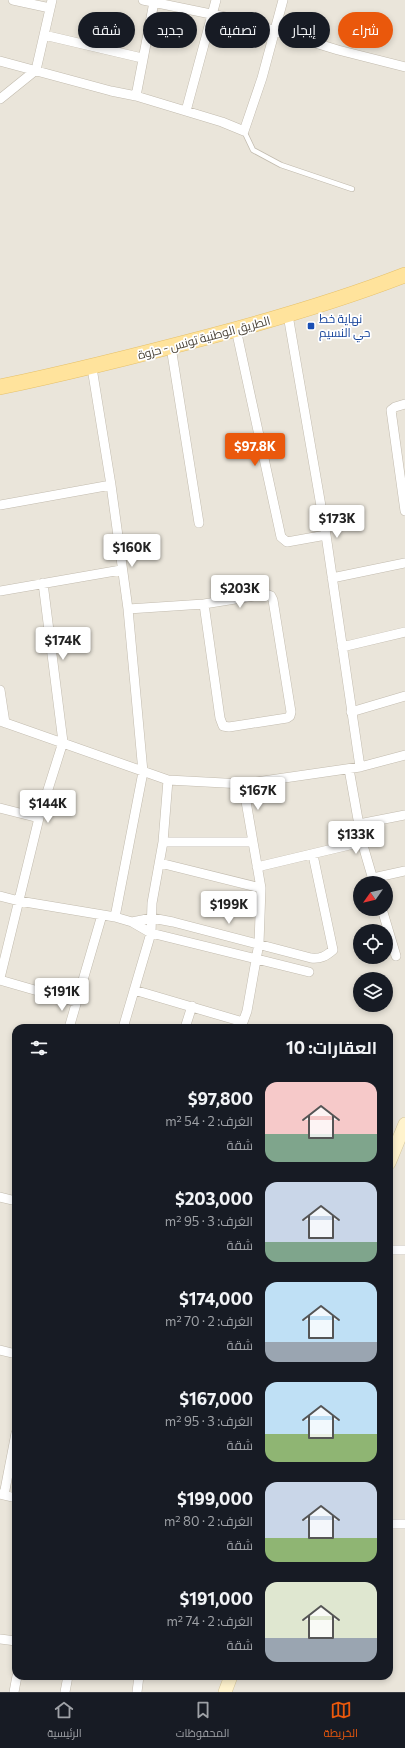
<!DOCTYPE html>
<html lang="ar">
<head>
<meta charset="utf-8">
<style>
	body { margin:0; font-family:Commissioner,Cairo,sans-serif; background:#242831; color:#f1f3f6; direction:rtl; height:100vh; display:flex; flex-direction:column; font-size:15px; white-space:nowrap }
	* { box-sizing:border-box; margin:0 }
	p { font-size:13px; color:#9ea1a6 }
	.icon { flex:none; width:22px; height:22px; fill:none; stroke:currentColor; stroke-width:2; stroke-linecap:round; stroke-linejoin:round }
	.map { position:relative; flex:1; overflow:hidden; direction:ltr }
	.side { position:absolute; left:12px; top:1024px; width:381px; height:656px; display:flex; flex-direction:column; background:#171b24; border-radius:12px; box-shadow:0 2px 6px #0003; direction:rtl }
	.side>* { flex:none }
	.top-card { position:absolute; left:12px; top:12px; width:381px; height:36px; direction:rtl; display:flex; gap:8px }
	.needle { width:26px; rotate:236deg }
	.buttons { position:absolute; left:353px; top:876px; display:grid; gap:8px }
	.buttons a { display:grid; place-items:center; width:40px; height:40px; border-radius:50%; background:#171b24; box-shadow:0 2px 6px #0003; font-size:20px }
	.price { position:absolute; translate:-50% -34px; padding:0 9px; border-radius:4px; background:#fff; color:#222; font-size:13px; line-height:26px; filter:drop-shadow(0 1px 2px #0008) }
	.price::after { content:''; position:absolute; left:50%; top:24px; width:12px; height:9px; margin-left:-6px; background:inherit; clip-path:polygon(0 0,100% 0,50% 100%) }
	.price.active { background:#ea580c; color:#fff }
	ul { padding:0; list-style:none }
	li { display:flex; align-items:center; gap:12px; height:100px; padding:0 16px }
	li span { display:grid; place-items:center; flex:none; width:112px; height:80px; border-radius:12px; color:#555 }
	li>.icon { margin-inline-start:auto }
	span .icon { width:48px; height:48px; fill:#fffc; stroke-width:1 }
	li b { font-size:17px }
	h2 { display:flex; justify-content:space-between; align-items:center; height:48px; padding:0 16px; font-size:17px }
	.chip { padding:0 14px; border-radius:18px; background:#171b24; box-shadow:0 2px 6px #0003; font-size:14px; line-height:36px }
	.chip.active { background:#ea580c; color:#fff }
	.tab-bar { display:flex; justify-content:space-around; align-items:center; height:56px; border-top:1px solid #363941; background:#171b24; font-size:11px; color:#9ea1a6 }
	.tab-bar a { display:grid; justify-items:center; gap:2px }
	.tab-bar .active { color:#ea580c }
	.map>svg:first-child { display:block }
	.residential { fill:#eae5da; fill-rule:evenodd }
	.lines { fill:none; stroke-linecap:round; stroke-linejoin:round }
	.lane-casing { stroke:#c2bbae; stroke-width:6 }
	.street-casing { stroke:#c2bbae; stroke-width:10 }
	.secondary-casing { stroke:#d6c79b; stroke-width:14 }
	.primary-casing { stroke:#e6c16a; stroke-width:16 }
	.lane { stroke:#fff; stroke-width:4.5 }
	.street { stroke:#fff; stroke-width:9 }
	.secondary { stroke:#fff3cd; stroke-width:13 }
	.primary { stroke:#ffe39c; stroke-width:15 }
	.transit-dot { fill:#1a4fb4; stroke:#fff; stroke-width:1.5 }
	.labels { text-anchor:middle; stroke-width:3.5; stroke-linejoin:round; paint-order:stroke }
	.transit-label { font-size:12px; fill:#164399; stroke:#fff; text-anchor:start }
	.street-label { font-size:12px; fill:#4b4439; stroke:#fff }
</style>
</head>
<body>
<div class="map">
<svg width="405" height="1692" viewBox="0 0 405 1692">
	<rect width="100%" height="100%" fill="#f6f3ec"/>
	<!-- residential -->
	<path class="residential" d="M 0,0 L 405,0 L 405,1692 L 0,1692 ZM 360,883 L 386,883 L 386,909 L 360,909 ZM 360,931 L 386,931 L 386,957 L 360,957 ZM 360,979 L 386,979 L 386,1005 L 360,1005 ZM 16,1028 L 389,1028 L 389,1676 L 16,1676 Z"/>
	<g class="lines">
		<defs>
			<path id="lane" d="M 244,131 L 253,150 L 281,165 L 352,189"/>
			<path id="street" d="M 13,0 L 50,8
				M 143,0 L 240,20 L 338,50 L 405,67
				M 44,35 L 142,58
				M 0,61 L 111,91 L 136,96 L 222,122 L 244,131 L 262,78 L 283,0
				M 136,96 L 154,2
				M 0,99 L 36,70 L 52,0
				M 186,111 L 216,0
				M 288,315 L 326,535 L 360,767
				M 236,329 L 281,537 L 287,542 L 326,535
				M 171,347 L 199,523
				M 92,368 L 111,485 L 128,609 L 143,772 L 115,917
				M 405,404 L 395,407 L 391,410 L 405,511
				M 0,505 L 111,485
				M 332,578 L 405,563
				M 0,591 L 121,570
				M 266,594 L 271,596 L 273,600 L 291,712 L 290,716 L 287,718 L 229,727 L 223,726 L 220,718 L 204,604 Z
				M 128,609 L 204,604
				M 342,647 L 405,632
				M 0,690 L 5,723
				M 351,712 L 405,696
				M 0,721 L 168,780 L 163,842 L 152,903 L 151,933 L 123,1028
				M 168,780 L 243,784 L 360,767 L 405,755
				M 243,784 L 253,842
				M 0,808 L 39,818
				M 359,824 L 405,815
				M 163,842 L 253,842 L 261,888
				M 362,842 L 374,883
				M 257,867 L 362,842 L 349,769
				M 373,878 L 405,871
				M 0,896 L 19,901 L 115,917 L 132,922 L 151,933 L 309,972
				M 382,909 L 396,956
				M 132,922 L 152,918 L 173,922 L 311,958 C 321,959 326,956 333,950 L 313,855
				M 0,978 L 39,818 L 63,742 L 43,583
				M 0,980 L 76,1002
				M 134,990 L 243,1022 L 247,1011 L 259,943 L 261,888 L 160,863
				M 69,1028 L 102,915
				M 185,1028 L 192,1006
				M 0,1197 L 16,1201
				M 389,1250 L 405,1250
				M 0,1350 L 16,1354
				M 0,1494 L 16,1498
				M 4,1495 L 16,1433
				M 389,1524 L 405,1524
				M 0,1639 L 16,1641
				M 14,1692 L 17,1676
				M 65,1692 L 68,1676
				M 137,1692 L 139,1676"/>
			<path id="secondary" d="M 389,1163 L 405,1124
				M 225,1692 L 231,1676"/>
			<path id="primary" d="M 0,387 C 72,372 143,354 215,335 C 279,318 343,299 405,275"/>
		</defs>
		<!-- lane casing -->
		<use href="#lane" class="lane-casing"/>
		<!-- street casing -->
		<use href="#street" class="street-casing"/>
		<!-- secondary casing -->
		<use href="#secondary" class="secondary-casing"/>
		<!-- primary casing -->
		<use href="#primary" class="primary-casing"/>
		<!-- lane -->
		<use href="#lane" class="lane"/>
		<!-- street -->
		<use href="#street" class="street"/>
		<!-- secondary -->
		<use href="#secondary" class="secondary"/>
		<!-- primary -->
		<use href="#primary" class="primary"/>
	</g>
	<!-- markers -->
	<rect class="transit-dot" x="307" y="322" width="8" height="8" rx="2"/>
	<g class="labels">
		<!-- transit labels -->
		<g class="transit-label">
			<text x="319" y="323">نهاية خط<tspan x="319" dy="14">حي النسيم</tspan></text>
		</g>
		<!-- street labels -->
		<g class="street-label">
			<text transform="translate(204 338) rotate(-15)" y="4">الطريق الوطنية تونس - حزوة</text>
		</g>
	</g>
</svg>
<div class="buttons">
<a><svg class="needle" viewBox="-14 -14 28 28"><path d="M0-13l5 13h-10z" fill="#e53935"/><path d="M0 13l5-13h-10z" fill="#9ea1a6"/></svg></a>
<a><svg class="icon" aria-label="locate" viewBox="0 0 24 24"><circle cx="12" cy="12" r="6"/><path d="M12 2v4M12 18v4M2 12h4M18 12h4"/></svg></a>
<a><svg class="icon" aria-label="layers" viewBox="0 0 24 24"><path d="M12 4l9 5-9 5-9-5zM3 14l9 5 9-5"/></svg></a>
</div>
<b class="price active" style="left:255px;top:467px">$97.8K</b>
<b class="price" style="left:337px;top:539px">$173K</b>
<b class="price" style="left:132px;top:568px">$160K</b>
<b class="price" style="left:240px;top:609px">$203K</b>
<b class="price" style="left:63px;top:661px">$174K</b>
<b class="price" style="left:258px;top:811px">$167K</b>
<b class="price" style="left:48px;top:824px">$144K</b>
<b class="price" style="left:356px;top:855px">$133K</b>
<b class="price" style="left:229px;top:925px">$199K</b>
<b class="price" style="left:62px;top:1012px">$191K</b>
<div class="top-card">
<a class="chip active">شراء</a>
<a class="chip">إيجار</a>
<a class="chip">تصفية</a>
<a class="chip">جديد</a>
<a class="chip">شقة</a>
</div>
<section class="side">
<h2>العقارات: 10<svg class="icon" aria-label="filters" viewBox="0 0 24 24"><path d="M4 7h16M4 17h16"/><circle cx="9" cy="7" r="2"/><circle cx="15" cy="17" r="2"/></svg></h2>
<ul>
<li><span style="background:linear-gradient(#f6c9c9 65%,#7fa58c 0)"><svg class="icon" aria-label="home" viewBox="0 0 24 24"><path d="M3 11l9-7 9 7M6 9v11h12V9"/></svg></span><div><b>$97,800</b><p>الغرف: 2 · 54 m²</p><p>شقة</p></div></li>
<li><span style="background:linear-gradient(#c9d6e8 75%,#7fa58c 0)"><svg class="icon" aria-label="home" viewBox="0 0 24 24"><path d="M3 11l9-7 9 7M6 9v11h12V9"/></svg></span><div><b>$203,000</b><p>الغرف: 3 · 95 m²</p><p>شقة</p></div></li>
<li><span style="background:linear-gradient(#bfe0f5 75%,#9aa5b1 0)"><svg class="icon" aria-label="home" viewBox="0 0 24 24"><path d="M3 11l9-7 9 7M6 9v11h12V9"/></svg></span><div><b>$174,000</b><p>الغرف: 2 · 70 m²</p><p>شقة</p></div></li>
<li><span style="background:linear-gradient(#bfe0f5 65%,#8fb573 0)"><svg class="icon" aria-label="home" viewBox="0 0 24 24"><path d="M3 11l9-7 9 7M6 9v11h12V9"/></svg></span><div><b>$167,000</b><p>الغرف: 3 · 95 m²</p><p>شقة</p></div></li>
<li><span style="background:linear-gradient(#c9d6e8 70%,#8fb573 0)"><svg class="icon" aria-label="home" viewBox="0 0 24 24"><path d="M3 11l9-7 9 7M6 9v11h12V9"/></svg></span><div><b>$199,000</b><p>الغرف: 2 · 80 m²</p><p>شقة</p></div></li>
<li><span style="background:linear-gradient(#dfe7d0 70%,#9aa5b1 0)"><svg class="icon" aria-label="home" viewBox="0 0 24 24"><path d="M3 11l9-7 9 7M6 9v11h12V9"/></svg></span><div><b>$191,000</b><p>الغرف: 2 · 74 m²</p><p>شقة</p></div></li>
</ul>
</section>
</div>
<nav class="tab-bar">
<a class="active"><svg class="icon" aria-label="map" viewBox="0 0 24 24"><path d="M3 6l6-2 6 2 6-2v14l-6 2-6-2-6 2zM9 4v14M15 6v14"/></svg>الخريطة</a>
<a><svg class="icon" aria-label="saved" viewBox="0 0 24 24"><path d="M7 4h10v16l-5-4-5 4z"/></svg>المحفوظات</a>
<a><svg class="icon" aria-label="home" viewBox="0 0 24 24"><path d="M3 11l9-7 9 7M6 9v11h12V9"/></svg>الرئيسية</a>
</nav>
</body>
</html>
